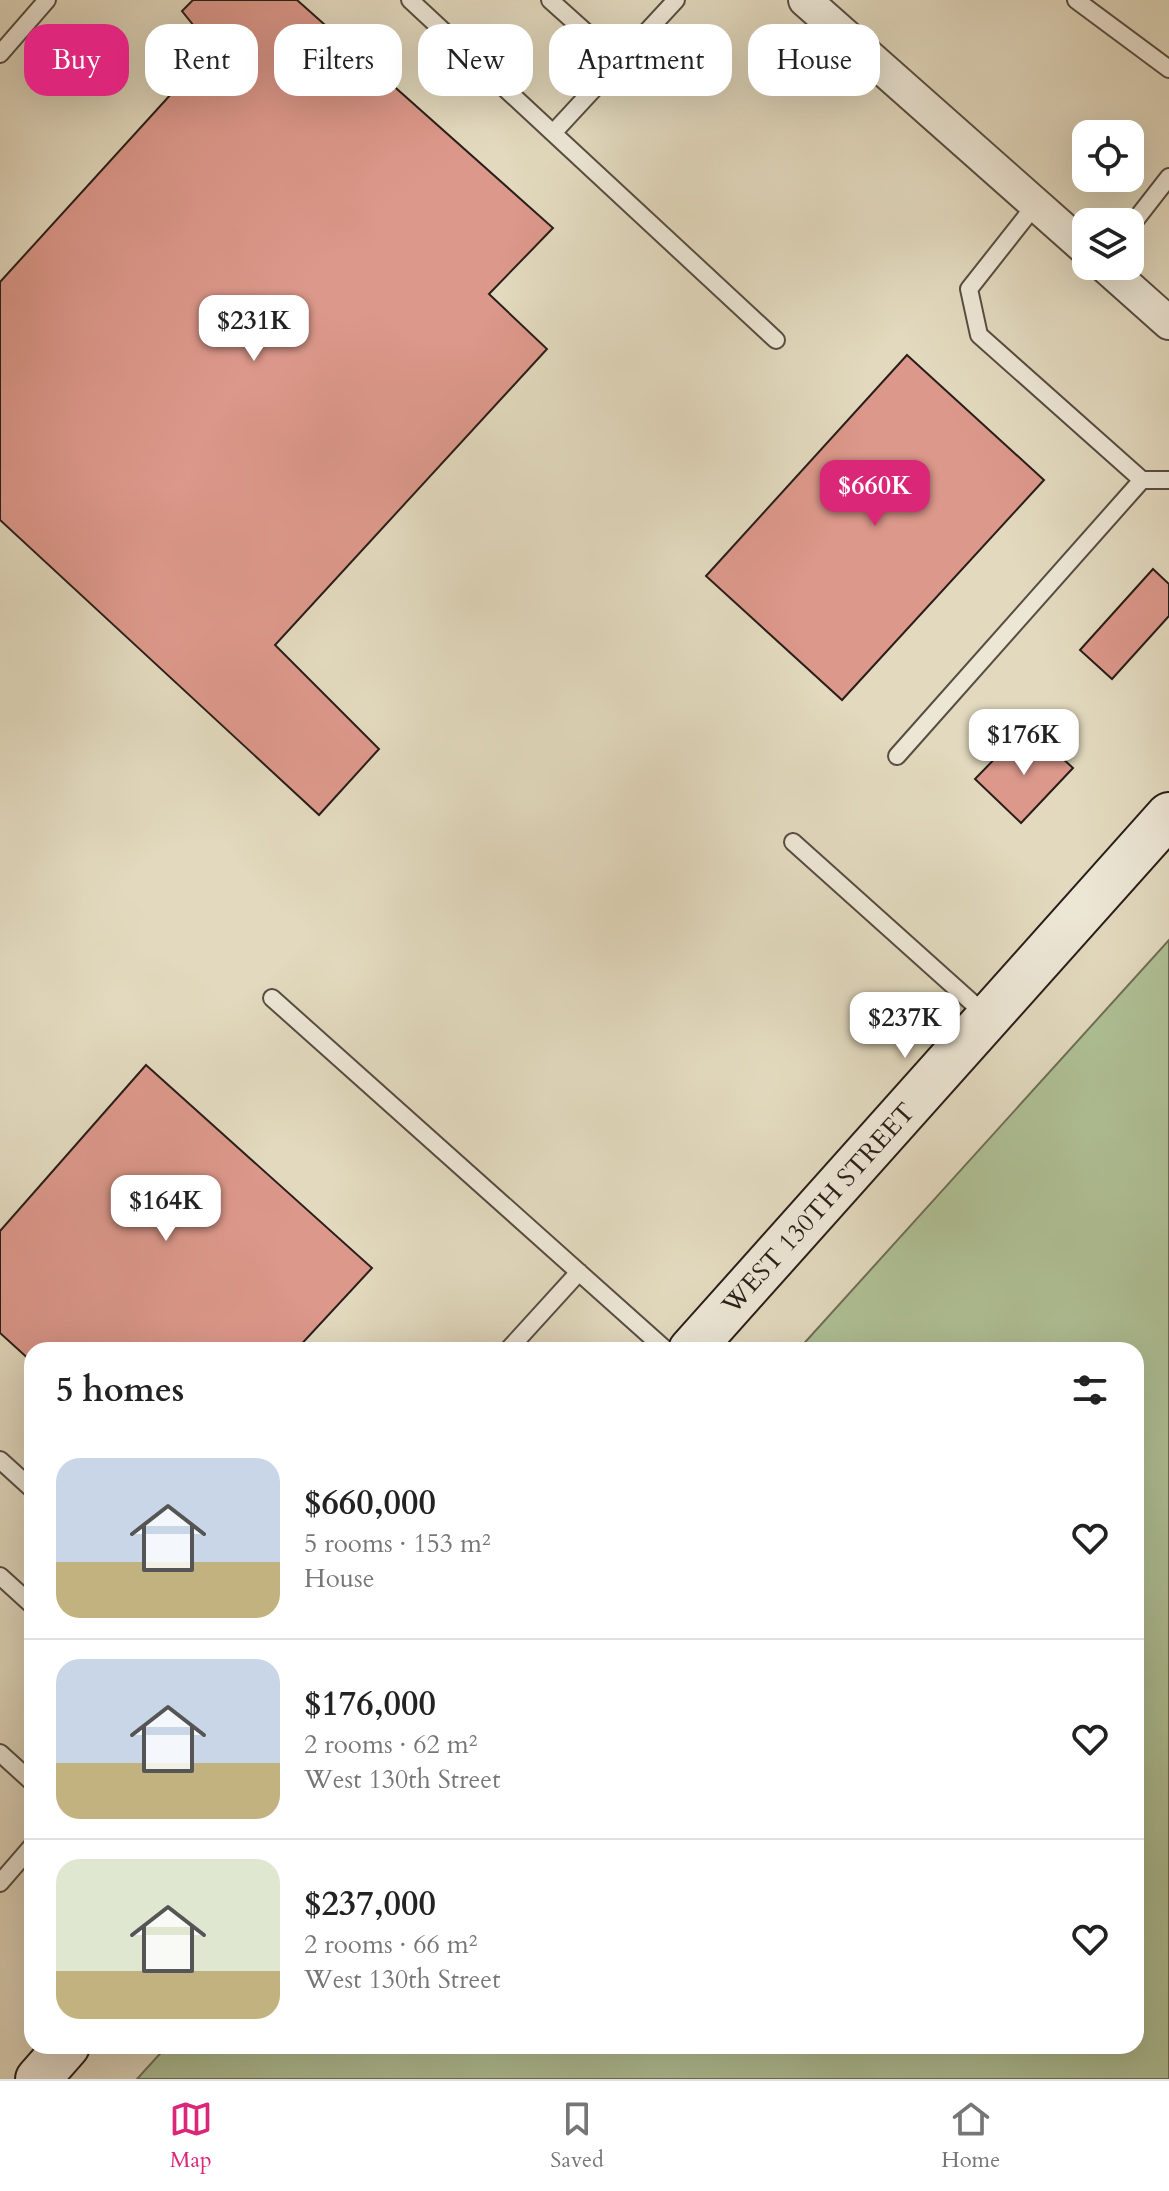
<!DOCTYPE html>
<html lang="en">
<head>
<meta charset="utf-8">
<style>
	body { margin:0; font-family:Cardo,serif; background:#f6f6f6; color:#222; height:100vh; display:flex; flex-direction:column; font-size:30px; white-space:nowrap }
	* { box-sizing:border-box; margin:0 }
	p { font-size:26px; color:#767676 }
	.icon { flex:none; width:44px; height:44px; fill:none; stroke:currentColor; stroke-width:2; stroke-linecap:round; stroke-linejoin:round }
	.map { position:relative; flex:1; overflow:hidden }
	.drawer { position:absolute; left:24px; top:1342px; width:1120px; height:712px; display:flex; flex-direction:column; background:#fff; border-radius:24px; box-shadow:0 8px 32px #0002 }
	.drawer>* { flex:none }
	.banner { position:absolute; left:24px; top:24px; width:1122px; height:72px; display:flex; gap:16px }
	.tools { position:absolute; left:1072px; top:120px; display:grid; gap:16px }
	.tools a { display:grid; place-items:center; width:72px; height:72px; border-radius:16px; background:#fff; box-shadow:0 8px 32px #0002; font-size:40px }
	.price { position:absolute; translate:-50% -68px; padding:0 18px; border-radius:16px; background:#fff; color:#222; font-size:26px; line-height:52px; filter:drop-shadow(0 2px 4px #0008) }
	.price::after { content:''; position:absolute; left:50%; top:48px; width:24px; height:18px; margin-left:-12px; background:inherit; clip-path:polygon(0 0,100% 0,50% 100%) }
	.price.active { background:#db2777; color:#fff }
	ul { padding:0; list-style:none }
	li { display:flex; align-items:center; gap:24px; height:200px; padding:0 32px }
	li+li { border-top:2px solid #e0e0e0 }
	li span { display:grid; place-items:center; flex:none; width:224px; height:160px; border-radius:24px; color:#555 }
	li>.icon { margin-inline-start:auto }
	span .icon { width:96px; height:96px; fill:#fffc; stroke-width:1 }
	li b { font-size:34px }
	h2 { display:flex; justify-content:space-between; align-items:center; height:96px; padding:0 32px; font-size:34px }
	.tag { padding:0 28px; border-radius:24px; background:#fff; box-shadow:0 8px 32px #0002; font-size:28px; line-height:72px }
	.tag.active { background:#db2777; color:#fff }
	.tab-bar { display:flex; justify-content:space-around; align-items:center; height:112px; border-top:2px solid #e0e0e0; background:#fff; font-size:22px; color:#767676 }
	.tab-bar a { display:grid; justify-items:center; gap:4px }
	.tab-bar .active { color:#db2777 }
	.map>svg:first-child { display:block }
	.green { fill:#afc095; stroke:#6c6f57; stroke-width:2 }
	.building { fill:#dc988b; stroke:#291e19; stroke-width:2 }
	.lines { fill:none; stroke-linecap:round; stroke-linejoin:round }
	.service-casing { stroke:#574d42; stroke-width:20 }
	.minor-casing { stroke:#574d42; stroke-width:36 }
	.secondary-casing { stroke:#291e19; stroke-width:48 }
	.service { stroke:#ece6d5; stroke-width:16 }
	.minor { stroke:#ece6d5; stroke-width:32 }
	.secondary { stroke:#ece6d5; stroke-width:44 }
	.labels { text-anchor:middle; stroke-width:6; stroke-linejoin:round; paint-order:stroke }
	.street-label { font-size:26px; fill:#291e19; stroke:#ece6d5 }
</style>
</head>
<body>
<div class="map">
<svg width="1169" height="2079" viewBox="0 0 1169 2079">
	<rect width="100%" height="100%" fill="#e2d9be"/>
	<filter id="stains"><feTurbulence type="fractalNoise" baseFrequency=".0025" numOctaves="4"/><feColorMatrix values="0 0 0 0 .2 0 0 0 0 .09 0 0 0 0 .02 0 0 0 .5 -.17"/></filter>
	<radialGradient id="worn" r=".72"><stop offset=".6" stop-color="#630" stop-opacity="0"/><stop offset="1" stop-color="#630" stop-opacity=".3"/></radialGradient>
	<!-- green -->
	<path class="green" d="M 1169,940 L 1169,2079 L 137,2079 L 167,2046 L 1136,2046 L 1136,1350 L 798,1350 Z"/>
	<!-- building -->
	<path class="building" d="M 193,0 L 297,0 L 553,228 L 489,294 L 547,349 L 275,645 L 379,749 L 319,815 L 0,520 L 0,282 L 203,59 L 185,41 L 194,26 L 182,11 Z
		M 907,355 L 1044,480 L 842,700 L 706,576 Z
		M 1153,569 L 1169,584 L 1169,616 L 1112,679 L 1080,650 Z
		M 1037,735 L 1073,768 L 1021,823 L 975,779 L 1007,746 L 1016,755 Z
		M 146,1065 L 372,1268 L 296,1350 L 32,1350 L 32,1362 L 0,1333 L 0,1231 Z"/>
	<g class="lines">
		<defs>
			<path id="service" d="M 410,0 L 553,133 L 676,0
				M 550,0 L 619,62
				M 1076,0 L 1169,69
				M 0,54 L 47,0
				M 553,133 L 776,340
				M 1036,204 L 969,289 L 979,335 L 1142,480 L 1169,480
				M 1130,227 L 1169,177
				M 897,756 L 1142,480
				M 793,842 L 987,1016
				M 272,998 L 666,1350
				M 508,1350 L 579,1272
				M 0,1460 L 32,1489
				M 0,1576 L 32,1605
				M 0,1753 L 32,1782
				M 0,1883 L 32,1846"/>
			<path id="minor" d="M 805,0 L 1086,249
				M 1105,266 L 1169,323"/>
			<path id="secondary" d="M 691,1350 L 1169,815
				M 38,2079 L 67,2046"/>
		</defs>
		<!-- service casing -->
		<use href="#service" class="service-casing"/>
		<!-- minor casing -->
		<use href="#minor" class="minor-casing"/>
		<!-- secondary casing -->
		<use href="#secondary" class="secondary-casing"/>
		<!-- service -->
		<use href="#service" class="service"/>
		<!-- minor -->
		<use href="#minor" class="minor"/>
		<!-- secondary -->
		<use href="#secondary" class="secondary"/>
	</g>
	<g class="labels">
		<!-- street labels -->
		<g class="street-label">
			<text transform="translate(818 1208) rotate(-48)" y="9">WEST 130TH STREET</text>
		</g>
	</g>
	<rect width="100%" height="100%" filter="url(#stains)"/>
	<rect width="100%" height="100%" fill="url(#worn)"/>
</svg>
<div class="tools">
<a><svg class="icon" aria-label="locate" viewBox="0 0 24 24"><circle cx="12" cy="12" r="6"/><path d="M12 2v4M12 18v4M2 12h4M18 12h4"/></svg></a>
<a><svg class="icon" aria-label="layers" viewBox="0 0 24 24"><path d="M12 4l9 5-9 5-9-5zM3 14l9 5 9-5"/></svg></a>
</div>
<b class="price" style="left:254px;top:363px">$231K</b>
<b class="price active" style="left:875px;top:528px">$660K</b>
<b class="price" style="left:1024px;top:777px">$176K</b>
<b class="price" style="left:905px;top:1060px">$237K</b>
<b class="price" style="left:166px;top:1243px">$164K</b>
<div class="banner">
<a class="tag active">Buy</a>
<a class="tag">Rent</a>
<a class="tag">Filters</a>
<a class="tag">New</a>
<a class="tag">Apartment</a>
<a class="tag">House</a>
</div>
<section class="drawer">
<h2>5 homes<svg class="icon" aria-label="filters" viewBox="0 0 24 24"><path d="M4 7h16M4 17h16"/><circle cx="9" cy="7" r="2"/><circle cx="15" cy="17" r="2"/></svg></h2>
<ul>
<li><span style="background:linear-gradient(#c9d6e8 65%,#c2b280 0)"><svg class="icon" aria-label="home" viewBox="0 0 24 24"><path d="M3 11l9-7 9 7M6 9v11h12V9"/></svg></span><div><b>$660,000</b><p>5 rooms · 153 m²</p><p>House</p></div><svg class="icon" aria-label="heart" viewBox="0 0 24 24"><path d="M12 20l-8-8c-3-5 5-10 8-4 3-6 11-1 8 4z"/></svg></li>
<li><span style="background:linear-gradient(#c9d6e8 65%,#c2b280 0)"><svg class="icon" aria-label="home" viewBox="0 0 24 24"><path d="M3 11l9-7 9 7M6 9v11h12V9"/></svg></span><div><b>$176,000</b><p>2 rooms · 62 m²</p><p>West 130th Street</p></div><svg class="icon" aria-label="heart" viewBox="0 0 24 24"><path d="M12 20l-8-8c-3-5 5-10 8-4 3-6 11-1 8 4z"/></svg></li>
<li><span style="background:linear-gradient(#dfe7d0 70%,#c2b280 0)"><svg class="icon" aria-label="home" viewBox="0 0 24 24"><path d="M3 11l9-7 9 7M6 9v11h12V9"/></svg></span><div><b>$237,000</b><p>2 rooms · 66 m²</p><p>West 130th Street</p></div><svg class="icon" aria-label="heart" viewBox="0 0 24 24"><path d="M12 20l-8-8c-3-5 5-10 8-4 3-6 11-1 8 4z"/></svg></li>
</ul>
</section>
</div>
<nav class="tab-bar">
<a class="active"><svg class="icon" aria-label="map" viewBox="0 0 24 24"><path d="M3 6l6-2 6 2 6-2v14l-6 2-6-2-6 2zM9 4v14M15 6v14"/></svg>Map</a>
<a><svg class="icon" aria-label="saved" viewBox="0 0 24 24"><path d="M7 4h10v16l-5-4-5 4z"/></svg>Saved</a>
<a><svg class="icon" aria-label="home" viewBox="0 0 24 24"><path d="M3 11l9-7 9 7M6 9v11h12V9"/></svg>Home</a>
</nav>
</body>
</html>
